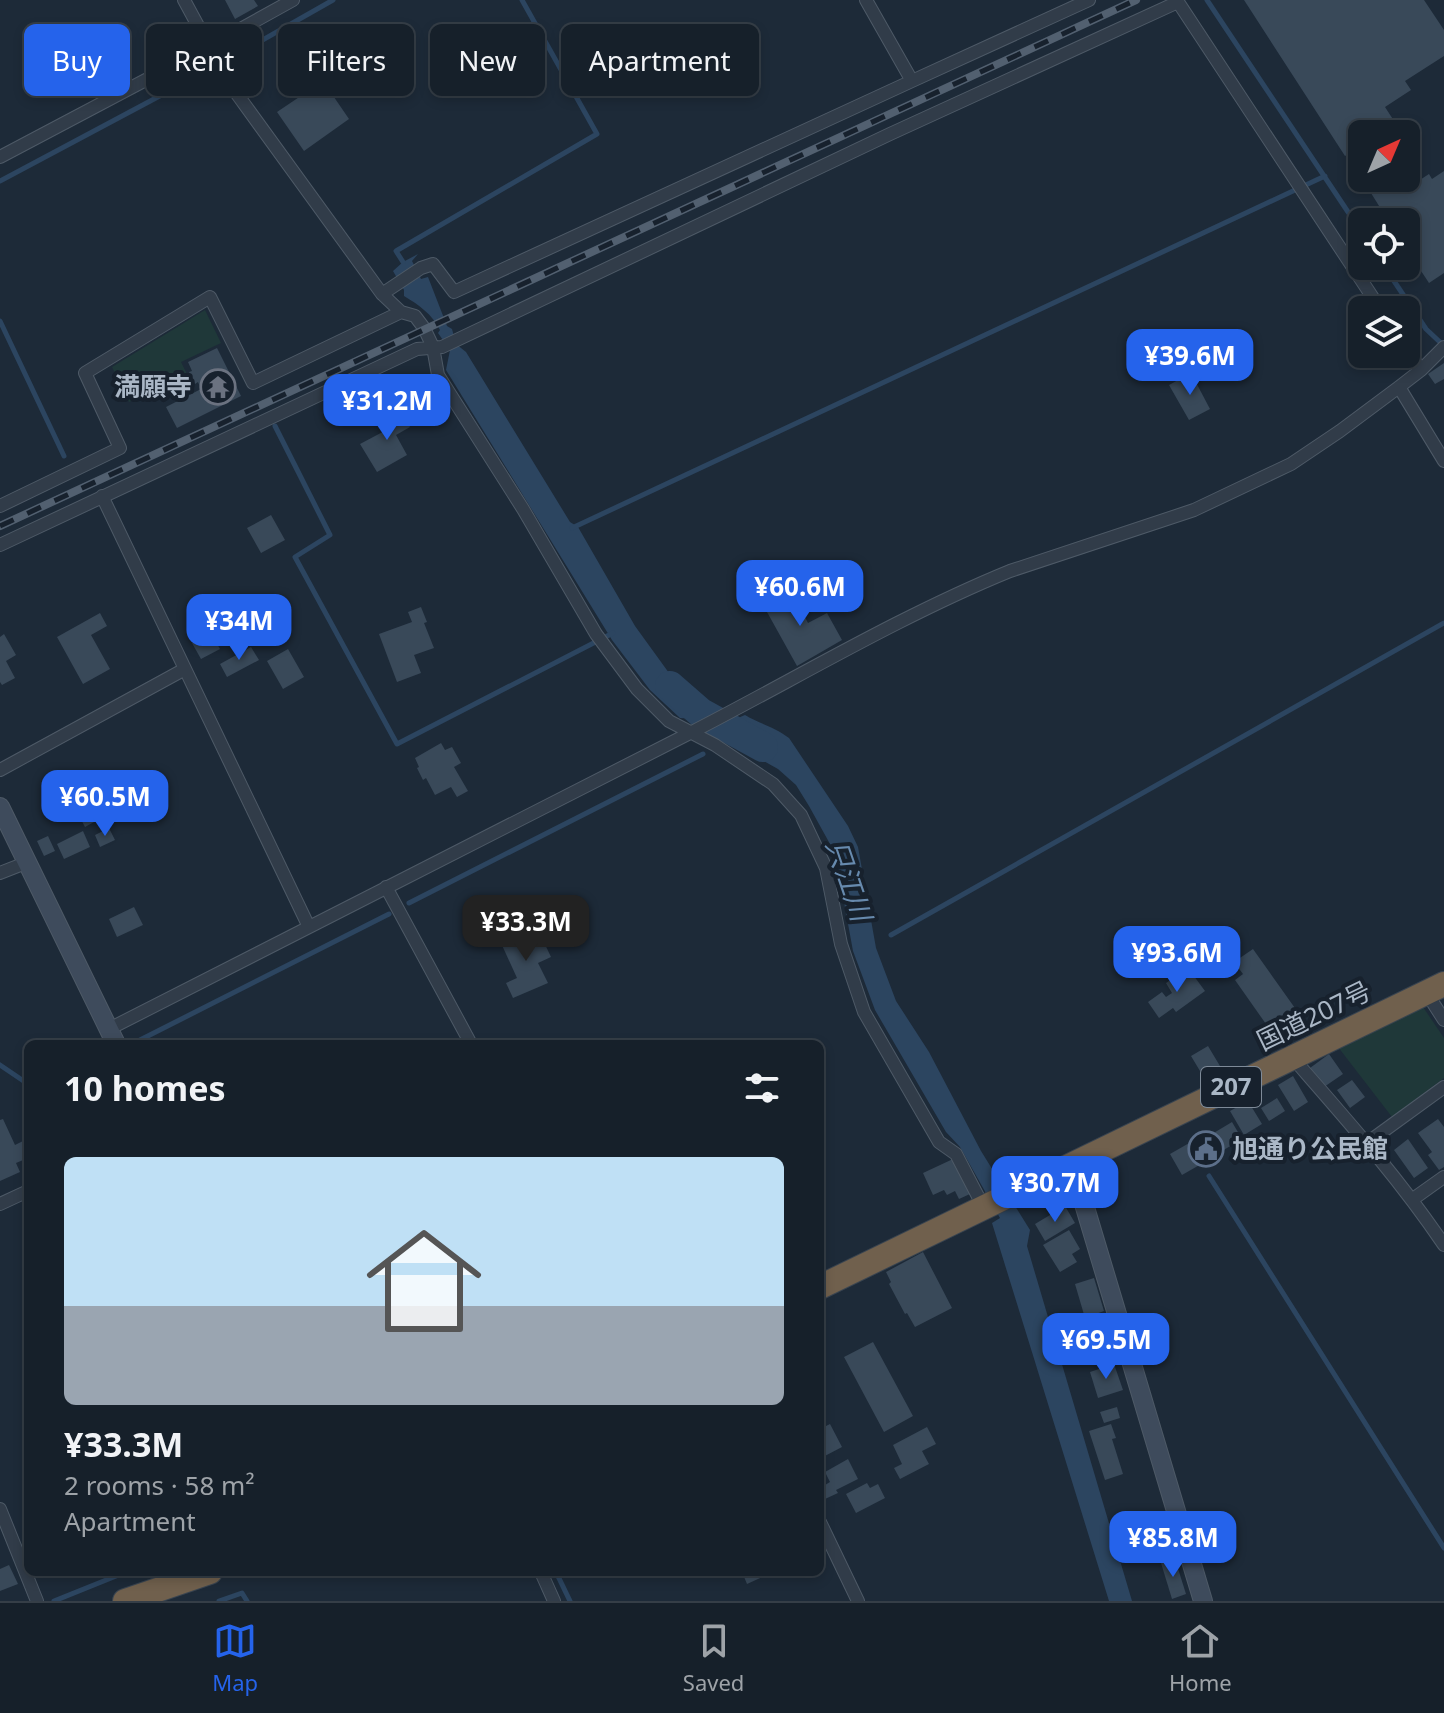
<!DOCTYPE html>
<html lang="en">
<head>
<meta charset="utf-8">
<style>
	body { margin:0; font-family:"Noto Sans","Noto Sans JP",sans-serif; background:#1f2832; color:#f1f3f6; height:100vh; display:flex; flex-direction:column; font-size:30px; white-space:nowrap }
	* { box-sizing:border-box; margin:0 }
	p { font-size:26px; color:#9ea3a8 }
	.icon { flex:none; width:44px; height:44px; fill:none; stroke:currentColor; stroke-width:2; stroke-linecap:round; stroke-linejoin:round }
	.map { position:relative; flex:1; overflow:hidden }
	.side { position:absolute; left:24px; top:1040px; width:800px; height:536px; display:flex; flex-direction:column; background:#16202a; border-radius:12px; box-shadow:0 4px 12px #0003,0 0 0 2px #353e47 }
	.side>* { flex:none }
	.top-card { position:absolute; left:24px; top:24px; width:800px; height:72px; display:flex; gap:16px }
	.needle { width:52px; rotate:44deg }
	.fabs { position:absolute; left:1348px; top:120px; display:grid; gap:16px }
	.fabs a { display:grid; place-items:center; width:72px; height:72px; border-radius:12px; background:#16202a; box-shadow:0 4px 12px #0003,0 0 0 2px #353e47; font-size:40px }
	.price { position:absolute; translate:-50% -68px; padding:0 18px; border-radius:16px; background:#2563eb; color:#fff; font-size:26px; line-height:52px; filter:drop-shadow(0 2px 4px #0008) }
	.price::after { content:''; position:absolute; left:50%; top:48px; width:24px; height:18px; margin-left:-12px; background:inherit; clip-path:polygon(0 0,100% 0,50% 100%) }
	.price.selected { background:#222; color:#fff }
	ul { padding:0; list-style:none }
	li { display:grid; align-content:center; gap:16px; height:424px; padding:0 40px }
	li+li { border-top:2px solid #353e47 }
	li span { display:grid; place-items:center; height:248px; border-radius:12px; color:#555 }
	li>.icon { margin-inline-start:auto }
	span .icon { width:144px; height:144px; fill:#fffc; stroke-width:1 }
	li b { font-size:34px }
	h2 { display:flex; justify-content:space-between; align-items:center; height:96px; padding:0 40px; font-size:34px }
	.tag { padding:0 28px; border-radius:12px; background:#16202a; box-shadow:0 4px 12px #0003,0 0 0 2px #353e47; font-size:28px; line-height:72px }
	.tag.selected { background:#2563eb; color:#fff }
	.menu { display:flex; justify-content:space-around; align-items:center; height:112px; border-top:2px solid #353e47; background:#16202a; font-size:22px; color:#9ea3a8 }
	.menu a { display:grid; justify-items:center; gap:4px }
	.menu .selected { color:#2563eb }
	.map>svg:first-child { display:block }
	.green { fill:#1f3839 }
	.water { fill:#2c4560 }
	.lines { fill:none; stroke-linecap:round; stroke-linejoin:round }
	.stream { stroke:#2c4560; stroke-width:5 }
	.river { stroke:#2c4560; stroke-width:30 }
	.building { fill:#394959 }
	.street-casing { stroke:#4e5a67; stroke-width:14 }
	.secondary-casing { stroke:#4e5a67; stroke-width:20 }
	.highway-casing { stroke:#394450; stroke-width:26 }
	.street { stroke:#313c49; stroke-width:12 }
	.secondary { stroke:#3e4b5c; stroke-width:18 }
	.highway { stroke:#70604d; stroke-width:24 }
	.rail-casing { stroke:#526070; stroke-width:8 }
	.rail { stroke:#17212d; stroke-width:5; stroke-dasharray:15; stroke-linecap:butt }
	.labels { text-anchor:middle; stroke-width:8; stroke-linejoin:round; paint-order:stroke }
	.shield { fill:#17212d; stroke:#7e8a98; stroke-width:2 }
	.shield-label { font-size:24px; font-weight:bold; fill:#aab7c6 }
	.poi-label { font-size:26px; font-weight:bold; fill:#aab7c6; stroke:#17212d; text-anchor:end }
	.street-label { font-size:26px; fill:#aab7c6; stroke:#17212d }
	.water-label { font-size:28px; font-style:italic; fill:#678aae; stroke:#17212d }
</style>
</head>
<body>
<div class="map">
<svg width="1444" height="1601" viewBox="0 0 1444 1601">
	<rect width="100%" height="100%" fill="#1d2a38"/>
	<!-- green -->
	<path class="green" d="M 205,310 L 221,343 L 181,362 L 187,374 L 129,402 L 112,367 Z
		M 1423,1007 L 1444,1038 L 1444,1078 L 1392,1117 L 1338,1047 Z"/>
	<!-- water -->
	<path class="water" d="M 418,254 L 412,261 L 421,279 L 428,277 L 447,326 L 452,329 L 456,344 L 466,352 L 570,522 L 578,527 L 635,626 L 669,673 L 702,703 L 698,719 L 680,718 L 650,690 L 612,640 L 446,370 L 450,350 L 438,333 L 440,330 C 432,314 419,305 404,296 L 404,290 L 393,271 L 403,262 Z
		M 745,715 C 760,724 775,727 789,738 L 848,826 L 858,847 L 876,948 L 896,1001 L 929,1052 L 981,1151 L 1030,1230 L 1027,1246 L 1132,1601 L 1109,1601 L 992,1223 L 1000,1218 L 960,1147 L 946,1132 L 875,1010 L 853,951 L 835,853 L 809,806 L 796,785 L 778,769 L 726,740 C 728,728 733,719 745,715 Z"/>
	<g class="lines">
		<!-- stream -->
		<path class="stream" d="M 1207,0 L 1362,233
			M 0,181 L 231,58 L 333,0
			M 403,262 L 396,251 L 597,134 L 522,0
			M 1384,266 L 1426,329 L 1443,345
			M 0,321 L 64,456
			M 275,426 L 330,535 L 295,557 L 397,744 L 613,633
			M 572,528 L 1325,176
			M 409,903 L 703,754
			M 891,935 L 1444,623
			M 136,1042 L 389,914
			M 0,1065 L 28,1084
			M 1209,1176 L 1444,1548
			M 556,1572 L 570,1601
			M 54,1601 L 126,1572
			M 219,1601 L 242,1593 L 247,1601"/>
		<!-- river -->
		<path class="river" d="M 670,686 L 701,713 L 763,747"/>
	</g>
	<!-- building -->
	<path class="building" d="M 225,0 L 254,0 L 258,6 L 235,19 Z
		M 1244,0 L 1424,0 L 1444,30 L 1444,56 L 1405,81 L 1411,90 L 1385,107 L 1396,124 L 1380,134 L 1362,134 L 1362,146 L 1345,156 Z
		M 323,81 L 349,119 L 304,151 L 277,112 Z
		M 1444,171 L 1444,273 L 1429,283 L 1406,248 L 1406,222 L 1389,222 L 1366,185 L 1376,178 L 1399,178 L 1406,189 L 1429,174 L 1432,179 Z
		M 217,348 L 241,396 L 177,428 L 166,407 L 201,389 L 198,382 L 195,384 L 189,372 L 192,371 L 188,362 Z
		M 1444,363 L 1444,379 L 1435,384 L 1428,374 Z
		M 1191,373 L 1210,409 L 1189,420 L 1169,385 Z
		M 398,406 L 410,427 L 396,435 L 407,455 L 377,472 L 360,444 L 392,427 L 385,413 Z
		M 271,515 L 285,540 L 261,553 L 247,528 Z
		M 789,589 L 797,602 L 802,599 L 807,608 L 802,611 L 808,623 L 827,613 L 842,640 L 797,666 L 762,603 Z
		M 268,604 L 283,630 L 259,643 L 245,617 Z
		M 421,607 L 427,622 L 424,623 L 434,648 L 414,655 L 421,673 L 397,682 L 379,634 L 412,622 L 408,612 Z
		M 100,613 L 107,626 L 91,635 L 110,669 L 83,684 L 57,637 Z
		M 211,633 L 220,649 L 201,659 L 192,643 Z
		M 4,634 L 16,655 L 6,661 L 15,678 L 2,685 L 0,682 L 0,637 Z
		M 251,647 L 259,660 L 227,677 L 220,664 Z
		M 288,649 L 304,677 L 283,689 L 267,661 Z
		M 441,743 L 445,750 L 452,747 L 461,763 L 454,767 L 468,791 L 457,797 L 451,787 L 435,795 L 426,778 L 423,780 L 417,768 L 419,767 L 415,758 Z
		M 91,774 L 112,812 L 85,827 L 65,789 Z
		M 109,828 L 115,840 L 100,847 L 95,835 Z
		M 83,831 L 90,847 L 64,859 L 57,844 Z
		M 48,836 L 55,851 L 44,856 L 37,841 Z
		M 134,907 L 143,925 L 117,937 L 109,919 Z
		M 550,911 L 555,922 L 534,931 L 529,920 Z
		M 525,932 L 529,941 L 541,936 L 551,957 L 538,963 L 548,983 L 513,998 L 506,983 L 517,978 L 501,943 Z
		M 1211,942 L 1224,960 L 1203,975 L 1190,957 Z
		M 1253,949 L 1307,1025 L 1280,1044 L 1235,980 L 1243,974 L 1234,962 Z
		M 1188,968 L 1205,991 L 1176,1012 L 1173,1008 L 1159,1018 L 1148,1002 L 1162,992 L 1166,997 L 1172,993 L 1166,983 Z
		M 1208,1046 L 1223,1071 L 1206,1081 L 1191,1056 Z
		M 1329,1054 L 1343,1074 L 1324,1087 L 1310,1068 Z
		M 1293,1076 L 1308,1102 L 1294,1111 L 1278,1085 Z
		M 1352,1080 L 1365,1097 L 1350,1108 L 1337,1090 Z
		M 1277,1098 L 1285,1111 L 1269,1121 L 1261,1108 Z
		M 1248,1101 L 1262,1124 L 1244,1135 L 1230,1111 Z
		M 3,1119 L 15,1145 L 23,1141 L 28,1152 L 28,1158 L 16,1163 L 20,1172 L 0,1181 L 0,1120 Z
		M 1438,1119 L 1444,1127 L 1444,1167 L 1439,1170 L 1428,1155 L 1432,1152 L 1418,1133 Z
		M 1232,1122 L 1242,1139 L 1222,1151 L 1212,1134 Z
		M 1205,1134 L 1217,1155 L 1182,1175 L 1170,1154 Z
		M 1408,1139 L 1428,1168 L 1414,1178 L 1394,1150 Z
		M 953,1159 L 970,1194 L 959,1199 L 955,1191 L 947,1195 L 944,1190 L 933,1195 L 923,1173 Z
		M 1065,1206 L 1075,1223 L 1045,1241 L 1035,1224 Z
		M 1069,1230 L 1080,1249 L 1072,1254 L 1077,1262 L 1060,1272 L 1043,1245 Z
		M 923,1252 L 952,1308 L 915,1327 L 907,1313 L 905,1314 L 889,1284 L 891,1282 L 886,1272 Z
		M 1094,1278 L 1104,1311 L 1085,1318 L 1075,1284 Z
		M 873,1342 L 913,1416 L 884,1432 L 844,1357 Z
		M 1114,1364 L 1123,1390 L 1098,1398 L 1090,1372 Z
		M 1117,1407 L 1120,1418 L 1104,1423 L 1100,1412 Z
		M 830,1424 L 842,1447 L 821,1458 L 820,1429 Z
		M 1111,1424 L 1116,1438 L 1112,1439 L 1123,1474 L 1105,1480 L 1089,1431 Z
		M 927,1427 L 936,1444 L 922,1451 L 929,1464 L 900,1479 L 894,1468 L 902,1464 L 893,1445 Z
		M 848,1459 L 858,1479 L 836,1490 L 838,1493 L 825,1499 L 820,1488 L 830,1482 L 825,1472 Z
		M 867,1483 L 870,1488 L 878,1484 L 885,1498 L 856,1513 L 846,1494 Z
		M 1168,1532 L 1171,1543 L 1148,1551 L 1144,1539 Z
		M 1175,1559 L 1186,1594 L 1172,1599 L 1161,1563 Z
		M 9,1565 L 18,1584 L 0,1591 L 0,1569 Z
		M 742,1572 L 773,1572 L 747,1584 Z"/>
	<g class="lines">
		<defs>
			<path id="street" d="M 184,0 L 229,83 L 382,294 L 401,312 L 415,316 L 424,328 L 433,347 L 438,375 L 523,509 L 596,634 L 637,689 L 669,721 L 715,745 L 773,784 L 801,815 L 826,868 L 841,944 L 864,1012 L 939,1142 L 956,1154 L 983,1206
				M 866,0 L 912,81 L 1089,0
				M 0,157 L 210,46 L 293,0
				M 382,294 L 421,268 L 433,264 L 454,292 L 912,81
				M 1406,348 L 1421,370
				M 1399,387 L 1444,461
				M 102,496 L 309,927
				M 0,506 L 120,448 L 85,373 L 210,297 L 253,383 L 401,312
				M 0,545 L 417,349 L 442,347 L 890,134 L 1178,2 L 1381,310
				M 0,770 L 185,669
				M 0,873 L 28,862
				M 386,887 L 471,1044
				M 1426,992 L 1444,1020
				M 109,1029 C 303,930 498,831 692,732 C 797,678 900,616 1010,571 L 1194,510 L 1291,464 L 1340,431 L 1399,387 L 1421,370 L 1444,347
				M 1292,1057 C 1346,1119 1398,1177 1444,1245
				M 1367,1143 L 1444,1087
				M 1413,1199 L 1444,1177
				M 0,1204 L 28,1191
				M 0,1509 L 37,1601
				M 820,1522 L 858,1601
				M 541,1572 L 554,1601"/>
			<path id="secondary" d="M 0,807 L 116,1044
				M 1072,1164 L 1203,1601"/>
			<path id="highway" d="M 820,1287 L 1444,984
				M 125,1601 L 210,1572"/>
		</defs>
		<!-- street casing -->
		<use href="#street" class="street-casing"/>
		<!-- secondary casing -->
		<use href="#secondary" class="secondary-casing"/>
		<!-- highway casing -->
		<use href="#highway" class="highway-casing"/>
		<!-- street -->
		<use href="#street" class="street"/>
		<!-- secondary -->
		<use href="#secondary" class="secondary"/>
		<!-- highway -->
		<use href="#highway" class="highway"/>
		<defs>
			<path id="rail" d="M 0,526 L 1136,0"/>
		</defs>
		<!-- rail casing -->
		<use href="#rail" class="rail-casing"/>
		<!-- rail -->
		<use href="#rail" class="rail"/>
	</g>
	<!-- icons -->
	<defs>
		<symbol id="temple-ring" viewBox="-11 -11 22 22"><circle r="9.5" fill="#17212d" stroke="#6b7280" stroke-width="1.5"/><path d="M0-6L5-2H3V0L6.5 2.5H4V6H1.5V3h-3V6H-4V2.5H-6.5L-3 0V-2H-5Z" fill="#6b7280"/></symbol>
		<symbol id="civic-ring" viewBox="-11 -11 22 22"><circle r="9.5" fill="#17212d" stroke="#5c6f8a" stroke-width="1.5"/><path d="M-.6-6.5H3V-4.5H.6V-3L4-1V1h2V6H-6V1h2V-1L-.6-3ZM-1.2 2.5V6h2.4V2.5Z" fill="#5c6f8a"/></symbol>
	</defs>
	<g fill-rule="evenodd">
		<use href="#temple-ring" x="198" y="367" width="40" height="40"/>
		<use href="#civic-ring" x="1186" y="1129" width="40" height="40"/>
	</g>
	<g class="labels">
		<!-- shield labels -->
		<rect class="shield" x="1201" y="1067" width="60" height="40" rx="6"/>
		<g class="shield-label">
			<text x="1231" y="1095">207</text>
		</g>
		<!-- poi labels -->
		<g class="poi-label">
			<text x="192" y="396">満願寺</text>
			<text x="1232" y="1158" text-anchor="start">旭通り公民館</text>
		</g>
		<!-- street labels -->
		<g class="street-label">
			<text transform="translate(1314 1016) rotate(-26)" y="9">国道207号</text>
		</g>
		<!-- water labels -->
		<g class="water-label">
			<text transform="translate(849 880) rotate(71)" y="10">只江川</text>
		</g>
	</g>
</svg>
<div class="fabs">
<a><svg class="needle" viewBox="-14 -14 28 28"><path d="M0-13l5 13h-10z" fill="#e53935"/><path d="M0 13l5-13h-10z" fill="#9ea3a8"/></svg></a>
<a><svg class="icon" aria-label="locate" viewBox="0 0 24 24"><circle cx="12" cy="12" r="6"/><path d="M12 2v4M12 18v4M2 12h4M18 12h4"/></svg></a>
<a><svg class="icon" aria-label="layers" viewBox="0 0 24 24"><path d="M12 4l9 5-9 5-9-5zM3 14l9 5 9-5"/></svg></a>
</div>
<b class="price" style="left:1190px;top:397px">¥39.6M</b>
<b class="price" style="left:387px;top:442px">¥31.2M</b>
<b class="price" style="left:800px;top:628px">¥60.6M</b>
<b class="price" style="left:239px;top:662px">¥34M</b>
<b class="price" style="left:105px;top:838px">¥60.5M</b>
<b class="price selected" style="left:526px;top:963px">¥33.3M</b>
<b class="price" style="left:1177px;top:994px">¥93.6M</b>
<b class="price" style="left:1055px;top:1224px">¥30.7M</b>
<b class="price" style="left:1106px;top:1381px">¥69.5M</b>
<b class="price" style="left:1173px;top:1579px">¥85.8M</b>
<div class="top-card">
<a class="tag selected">Buy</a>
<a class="tag">Rent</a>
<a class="tag">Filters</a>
<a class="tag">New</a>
<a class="tag">Apartment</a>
</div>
<section class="side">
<h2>10 homes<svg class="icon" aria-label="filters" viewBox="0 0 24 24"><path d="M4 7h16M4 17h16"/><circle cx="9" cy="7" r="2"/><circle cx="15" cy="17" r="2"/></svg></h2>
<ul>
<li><span style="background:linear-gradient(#bfe0f5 60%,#9aa5b1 0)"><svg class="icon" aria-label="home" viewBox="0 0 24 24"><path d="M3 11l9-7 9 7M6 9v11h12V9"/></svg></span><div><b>¥33.3M</b><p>2 rooms · 58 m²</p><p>Apartment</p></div></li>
</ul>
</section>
</div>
<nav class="menu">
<a class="selected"><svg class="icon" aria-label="map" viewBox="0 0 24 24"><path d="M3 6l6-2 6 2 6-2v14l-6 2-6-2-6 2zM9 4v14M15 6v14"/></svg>Map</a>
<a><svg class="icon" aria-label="saved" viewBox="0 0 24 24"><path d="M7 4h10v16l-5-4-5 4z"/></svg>Saved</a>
<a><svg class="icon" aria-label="home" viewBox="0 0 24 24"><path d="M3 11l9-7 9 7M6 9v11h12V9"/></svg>Home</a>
</nav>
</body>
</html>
